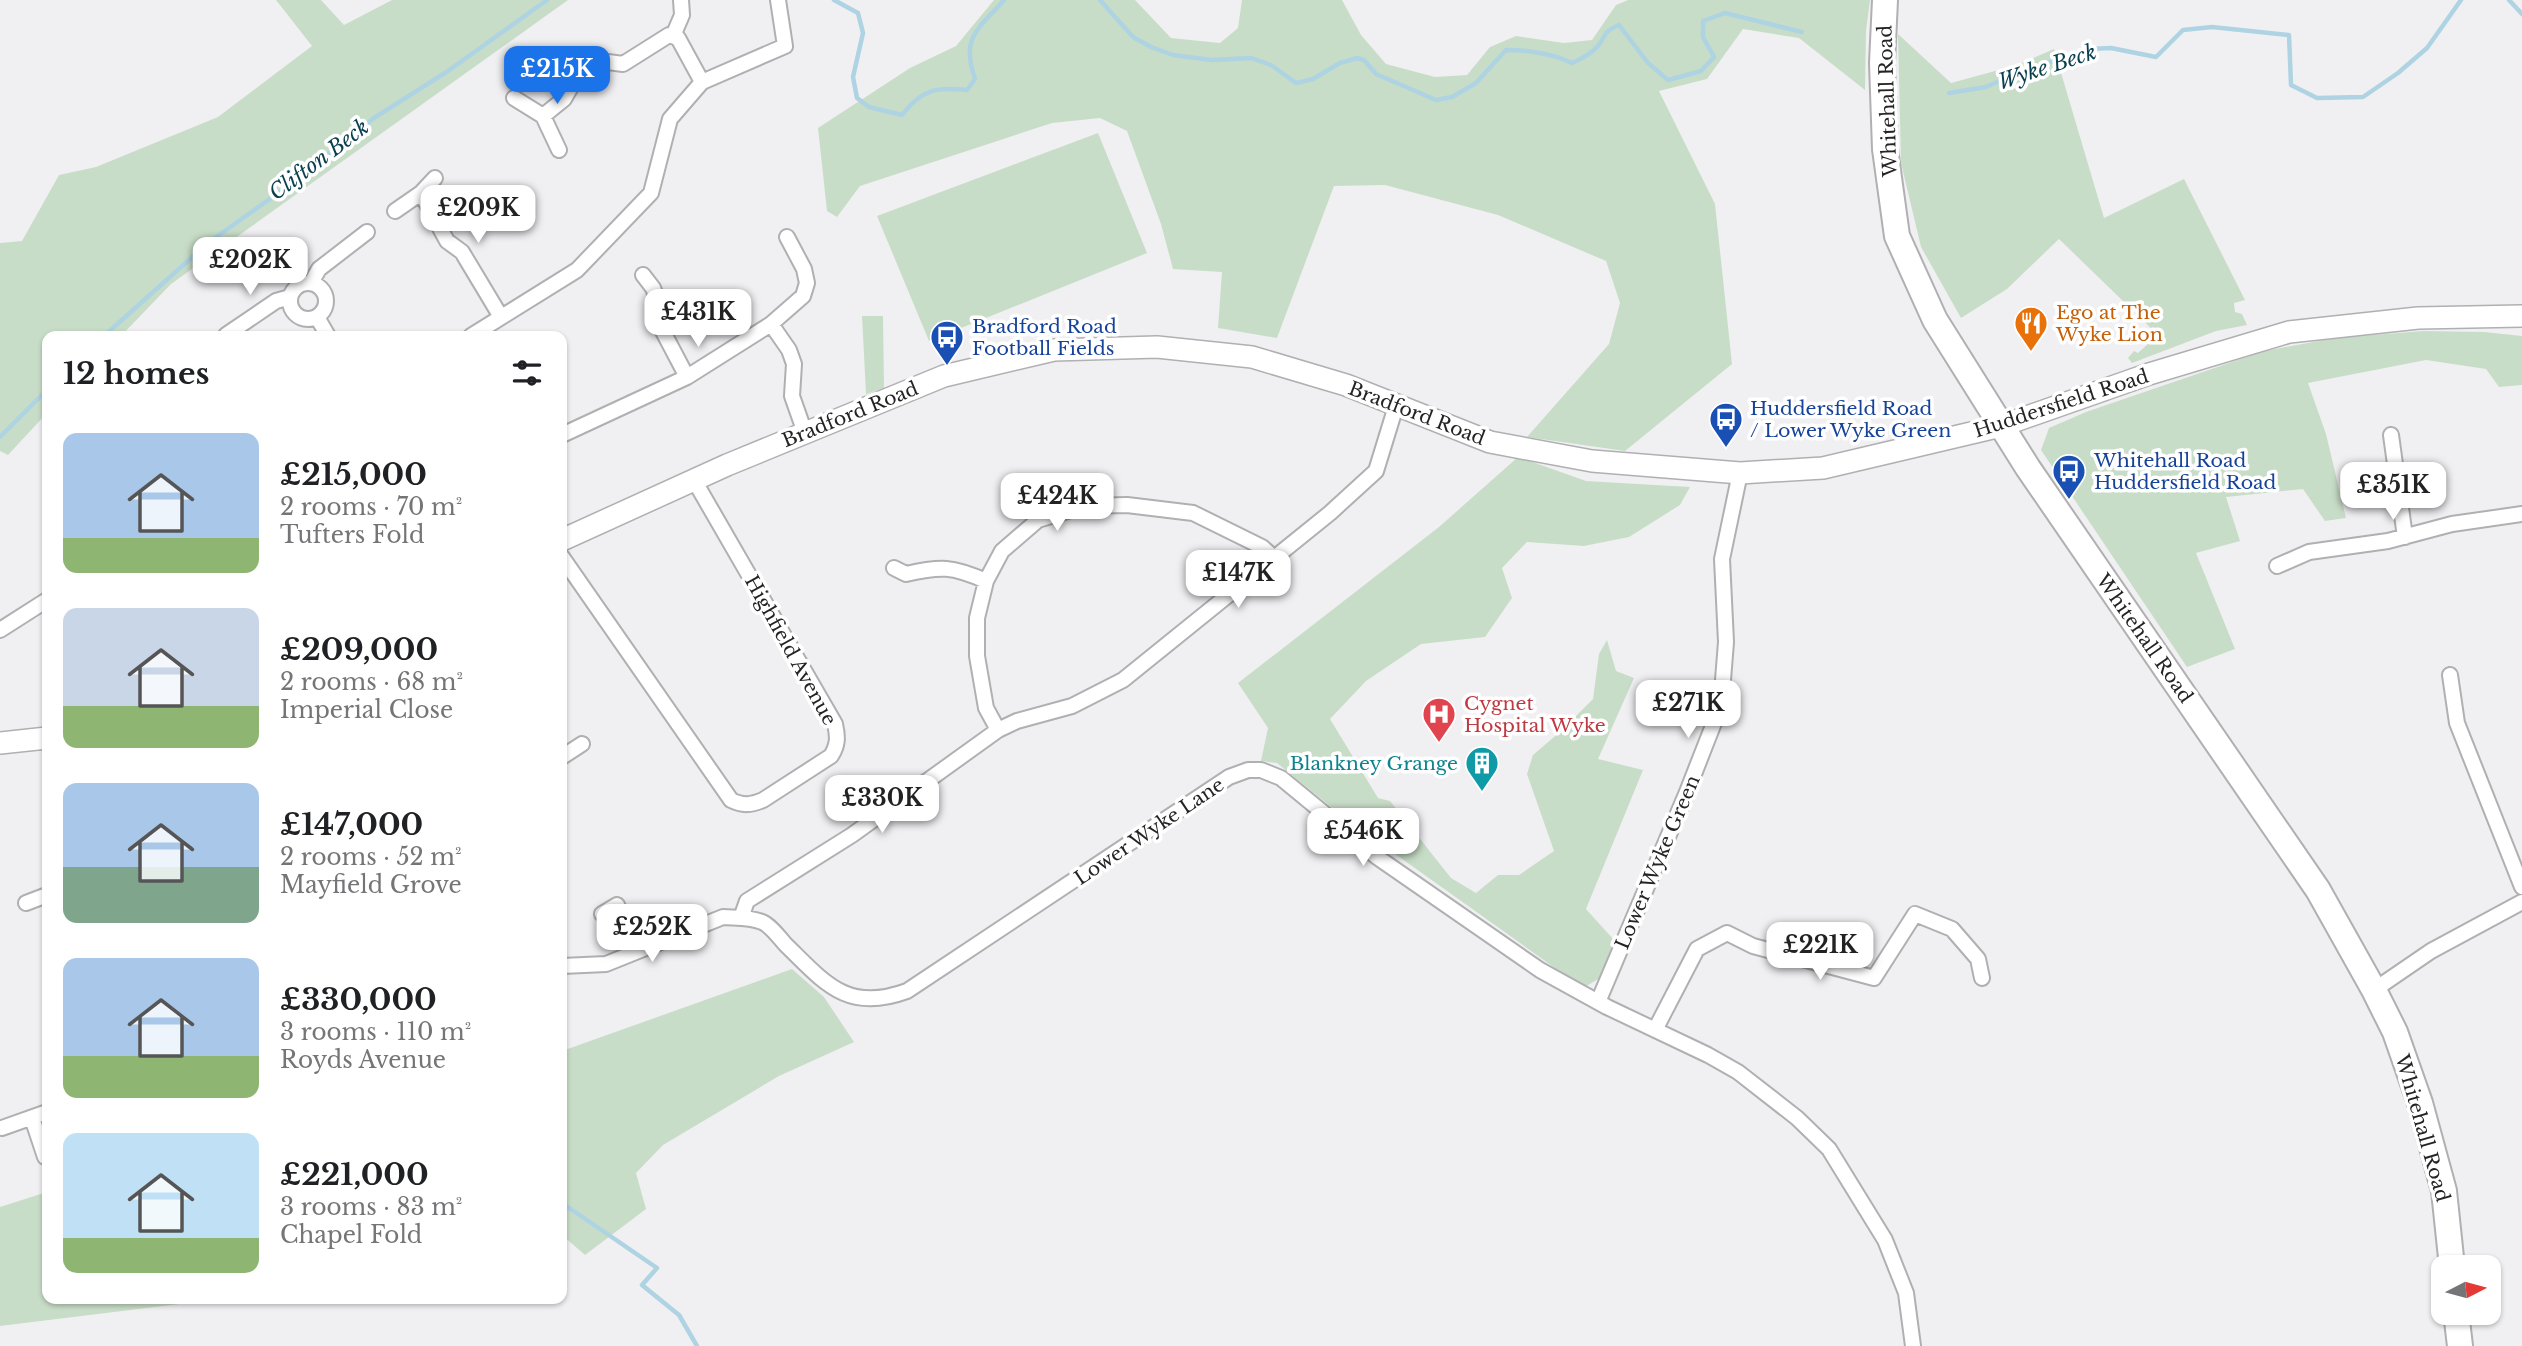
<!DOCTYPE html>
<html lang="en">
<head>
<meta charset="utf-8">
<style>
	body { margin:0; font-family:"Libre Baskerville",serif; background:#f6f6f6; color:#202124; height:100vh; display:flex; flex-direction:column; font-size:26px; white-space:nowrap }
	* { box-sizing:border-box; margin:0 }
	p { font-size:23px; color:#757577 }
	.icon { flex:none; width:38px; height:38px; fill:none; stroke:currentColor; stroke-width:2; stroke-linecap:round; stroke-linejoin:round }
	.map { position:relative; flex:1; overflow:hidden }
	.panel { position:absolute; left:42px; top:331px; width:525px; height:973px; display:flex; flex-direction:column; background:#fff; border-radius:14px; box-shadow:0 2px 5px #0004 }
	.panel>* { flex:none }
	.needle { width:46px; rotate:84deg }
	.buttons { position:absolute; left:2431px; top:1255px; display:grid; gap:14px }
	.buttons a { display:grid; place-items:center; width:70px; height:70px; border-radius:14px; background:#fff; box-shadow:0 2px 5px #0004; font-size:35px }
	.price { position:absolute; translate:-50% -60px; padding:0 16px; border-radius:14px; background:#fff; color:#222; font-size:23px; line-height:46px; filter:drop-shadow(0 2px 4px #0008) }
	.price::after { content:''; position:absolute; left:50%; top:42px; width:21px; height:16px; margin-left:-10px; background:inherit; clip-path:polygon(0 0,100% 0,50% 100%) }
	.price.on { background:#1a73e8; color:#fff }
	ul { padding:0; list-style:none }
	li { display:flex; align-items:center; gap:21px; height:175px; padding:0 21px }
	li span { display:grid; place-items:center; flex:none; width:196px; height:140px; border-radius:14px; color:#555 }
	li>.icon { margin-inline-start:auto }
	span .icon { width:84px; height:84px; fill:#fffc; stroke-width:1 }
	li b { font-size:30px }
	h2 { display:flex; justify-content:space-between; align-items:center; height:84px; padding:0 21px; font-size:30px }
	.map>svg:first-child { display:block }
	.green { fill:#c8ddc7 }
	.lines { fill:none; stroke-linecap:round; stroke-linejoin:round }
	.stream { stroke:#aed3e2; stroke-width:4.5 }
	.street-casing { stroke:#b0b0b3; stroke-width:18 }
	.primary-casing { stroke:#b0b0b3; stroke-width:24 }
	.highway-casing { stroke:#b0b0b3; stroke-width:28 }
	.street { stroke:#fff; stroke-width:14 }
	.primary { stroke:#fff; stroke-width:21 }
	.highway { stroke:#fff; stroke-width:24 }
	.labels { text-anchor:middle; stroke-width:7; stroke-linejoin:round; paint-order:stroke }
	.street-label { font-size:19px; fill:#242425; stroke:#fff }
	.food-label { font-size:19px; fill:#c56008; stroke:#fff; text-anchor:start }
	.transit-label { font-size:19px; fill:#164399; stroke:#fff; text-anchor:start }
	.health-label { font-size:19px; fill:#be3a42; stroke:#fff; text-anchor:start }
	.culture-label { font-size:19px; fill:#0d838f; stroke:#fff; text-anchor:end }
	.water-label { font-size:21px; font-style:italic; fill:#093f4f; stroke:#fff }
</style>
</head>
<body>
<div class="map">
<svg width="2522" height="1346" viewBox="0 0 2522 1346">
	<rect width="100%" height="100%" fill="#f0f0f3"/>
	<!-- green -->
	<path class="green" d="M 276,0 L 321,0 L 344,25 L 392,0 L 568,0 L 171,284 L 121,336 L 47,336 L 47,413 L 8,455 L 0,451 L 0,243 L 22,241 L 59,175 L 96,167 L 218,117 L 312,46 Z
		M 994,0 L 1135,0 L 1171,38 L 1220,43 L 1238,28 L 1242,0 L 1342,0 L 1361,35 L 1386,64 L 1435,77 L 1467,75 L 1490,47 L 1516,36 L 1564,43 L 1592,40 L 1616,5 L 1628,0 L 1870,0 L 1866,31 L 1865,90 L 1799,38 L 1743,29 L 1707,79 L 1659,91 L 1715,204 L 1732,364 L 1625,451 L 1527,437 L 1609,344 L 1620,303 L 1606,261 L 1498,215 L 1385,185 L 1334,186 L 1277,338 L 1218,328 L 1222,272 L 1173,269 L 1161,224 L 1127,131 L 1100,118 L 1052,123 L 860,186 L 837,217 L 827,211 L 818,128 L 910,68 L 956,46 Z
		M 1898,34 L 1951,83 L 2017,65 L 2054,49 L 2104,218 L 2184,179 L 2245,300 L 2234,303 L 2235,312 L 2242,314 L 2247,325 L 2216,331 L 2132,363 L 2128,358 L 2134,351 L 2138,353 L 2158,335 L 2059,239 L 2007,289 L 1961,318 L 1921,247 L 1901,163 Z
		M 1098,133 L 1147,253 L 929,341 L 877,216 Z
		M 862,316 L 883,316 L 884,388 L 866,394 Z
		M 2423,331 L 2484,332 L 2522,336 L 2522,385 L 2499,387 L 2486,369 L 2426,360 L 2308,383 L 2326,434 L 2346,518 L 2325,521 L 2303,489 L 2226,497 L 2240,541 L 2196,553 L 2235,649 L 2187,667 L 2041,450 L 2049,428 L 2086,412 L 2264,351 L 2335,338 Z
		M 1518,457 L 1586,481 L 1690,487 L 1680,505 L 1629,537 L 1584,546 L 1527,542 L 1502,568 L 1512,598 L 1485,637 L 1421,644 L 1366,681 L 1330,719 L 1378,798 L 1390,801 L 1451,878 L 1476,893 L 1498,875 L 1519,875 L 1554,851 L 1527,774 L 1533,755 L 1561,731 L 1593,699 L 1599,654 L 1607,640 L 1616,671 L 1634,678 L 1598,759 L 1643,770 L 1586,909 L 1614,940 L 1600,978 L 1583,988 L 1346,819 L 1277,763 L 1261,761 L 1268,728 L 1238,683 L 1439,527 Z
		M 792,969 L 824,997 L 854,1042 L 779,1076 L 663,1145 L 636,1173 L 646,1209 L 585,1255 L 562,1235 L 562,1051 Z
		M 47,1192 L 47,1298 L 220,1299 L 0,1326 L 0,1207 Z"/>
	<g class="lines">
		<!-- stream -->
		<path class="stream" d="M 834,0 L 858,13 L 863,33 L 853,77 L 857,98 L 869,107 L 902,115 C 922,89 936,87 967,90 L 975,79 C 960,36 979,29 1004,0
			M 1100,0 L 1133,37 L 1151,47 L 1173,55 L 1212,60 L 1251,58 L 1271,65 L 1296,83 L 1313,79 L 1340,63 L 1357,58 L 1364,60 L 1376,74 L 1436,100 L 1452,97 L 1476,83 L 1506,50 C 1529,50 1551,53 1572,63 C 1581,59 1591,54 1598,46 C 1607,34 1603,32 1619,25 L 1648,63 L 1668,80 L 1701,71 L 1714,57 L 1703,37 L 1703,21 L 1725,13 L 1802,32
			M 2509,0 L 2522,14
			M 1949,93 L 1986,87 L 2015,74 L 2089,49 L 2111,48 L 2156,57 L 2183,30 L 2212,27 L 2289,35 L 2291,85 L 2317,98 L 2363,97 L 2398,73 L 2427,48 L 2461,0
			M 104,336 L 209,242 L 281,191 L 374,118 L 448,71 L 547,0
			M 0,437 L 47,390
			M 562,1203 L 657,1268 L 642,1285 L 679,1315 L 697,1346"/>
		<defs>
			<path id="street" d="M 673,36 L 682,15 L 681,0
				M 514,98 L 543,116 L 559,150
				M 543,116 L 564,99 L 572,85 L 608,62 L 623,64 L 669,35 L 678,38 L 702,82
				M 421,193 L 447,241 L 462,252 L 501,317
				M 395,211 L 421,193 L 435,178
				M 643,275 L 653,288 L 658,301 L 658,322 L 687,377
				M 311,283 L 319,269 L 367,232
				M290 301a18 18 0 1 1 36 0a18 18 0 1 1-36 0Z
				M 317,317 L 328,336
				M 771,324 L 789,350 L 794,364 L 792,396 L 805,433
				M 226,335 L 276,301 L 290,297
				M 471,336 L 577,270 L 651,193 L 670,119 L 702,82 L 785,46 L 778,0
				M 562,435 L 687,377 L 771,324 L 803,296 L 807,283 L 804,269 L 787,237
				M 2391,435 L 2405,537
				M 562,557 L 731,800 C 743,806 751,805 763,800 L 831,756 C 838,745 838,737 835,724 L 694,480
				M 2277,566 L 2309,552 L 2388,541 L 2452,524 L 2522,514
				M 894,568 L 906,574 C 941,566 952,566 986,581
				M 0,630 L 47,600
				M 2450,675 L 2457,723 L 2522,887
				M 998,730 L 986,708 L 977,656 L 977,618 L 986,581 L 1002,551 L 1038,520 L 1084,506 L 1127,505 L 1193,513 L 1262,547 L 1274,558
				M 562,757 L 582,744
				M 26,903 L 47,895
				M 602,914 L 617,905 L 638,951
				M 741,918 L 747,901 L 852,835 L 998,730 L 1017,721 L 1072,706 L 1123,680 L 1330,513 L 1376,471 L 1396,406
				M 562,966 L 606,964 L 723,917 C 735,918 750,917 762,922 C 770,925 779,937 785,944 C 825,983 847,1013 907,991 L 1229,777 L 1248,770 L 1261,770 L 1281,778 L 1377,857 L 1540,970 L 1607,1007 L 1708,1055 L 1738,1072 L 1797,1118 L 1829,1149 L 1885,1240 L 1906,1293 L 1913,1346
				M 2374,990 L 2431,951 L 2522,902
				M 1598,1002 L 1687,792 L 1721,705 L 1726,642 L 1722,559 L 1740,473
				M 1655,1030 L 1697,949 L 1727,933 L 1753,946 L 1874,978 L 1915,914 L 1952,929 L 1978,959 L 1982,978
				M 32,1118 L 45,1157
				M 2,1128 L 47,1112"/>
			<path id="primary" d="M 562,540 L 727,465 L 944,376 L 1054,350 L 1157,347 L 1252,357 L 1346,385 L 1490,442 L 1592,461 L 1740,473 L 1823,468 L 2001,426 L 2149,374 L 2289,332 L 2418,318 L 2522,316
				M 0,743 L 47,738"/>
			<path id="highway" d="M 1885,0 L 1882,63 L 1885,149 L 1897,236 L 1935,320 L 2028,468 L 2318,890 L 2374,990 L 2395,1032 L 2420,1103 L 2444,1191 L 2452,1267
				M 2456,1312 L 2460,1346"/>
		</defs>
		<!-- street casing -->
		<use href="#street" class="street-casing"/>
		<!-- primary casing -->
		<use href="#primary" class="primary-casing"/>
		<!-- highway casing -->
		<use href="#highway" class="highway-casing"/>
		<!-- street -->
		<use href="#street" class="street"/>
		<!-- primary -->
		<use href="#primary" class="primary"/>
		<!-- highway -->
		<use href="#highway" class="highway"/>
	</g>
	<!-- icons -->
	<defs>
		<symbol id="restaurant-pin" viewBox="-11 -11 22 30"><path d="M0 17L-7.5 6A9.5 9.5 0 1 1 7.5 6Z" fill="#e8710a" stroke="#fff"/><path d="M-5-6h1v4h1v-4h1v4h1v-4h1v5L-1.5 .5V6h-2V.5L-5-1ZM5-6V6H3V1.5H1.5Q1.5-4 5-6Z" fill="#fff"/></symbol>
		<symbol id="bus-pin" viewBox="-11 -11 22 30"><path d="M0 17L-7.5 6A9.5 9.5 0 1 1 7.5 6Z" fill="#1a4fb4" stroke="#fff"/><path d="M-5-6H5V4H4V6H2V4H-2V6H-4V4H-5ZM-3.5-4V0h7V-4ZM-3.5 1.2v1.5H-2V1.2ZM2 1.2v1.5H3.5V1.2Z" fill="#fff"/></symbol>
		<symbol id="hospital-pin" viewBox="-11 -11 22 30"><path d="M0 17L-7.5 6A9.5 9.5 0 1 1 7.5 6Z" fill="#e0444e" stroke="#fff"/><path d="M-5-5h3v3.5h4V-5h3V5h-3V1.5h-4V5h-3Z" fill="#fff"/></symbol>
		<symbol id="building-pin" viewBox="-11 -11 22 30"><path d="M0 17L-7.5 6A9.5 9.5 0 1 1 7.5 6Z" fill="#0f9aa8" stroke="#fff"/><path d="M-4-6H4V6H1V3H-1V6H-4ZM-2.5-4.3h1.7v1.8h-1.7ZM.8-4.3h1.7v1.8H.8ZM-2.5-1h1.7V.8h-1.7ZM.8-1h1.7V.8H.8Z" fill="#fff"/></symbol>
	</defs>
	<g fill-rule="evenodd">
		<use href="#restaurant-pin" x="2012" y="304" width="38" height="52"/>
		<use href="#bus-pin" x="928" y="318" width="38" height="52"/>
		<use href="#bus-pin" x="1707" y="400" width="38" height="52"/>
		<use href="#bus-pin" x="2050" y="452" width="38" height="52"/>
		<use href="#hospital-pin" x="1420" y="695" width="38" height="52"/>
		<use href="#building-pin" x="1463" y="744" width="38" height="52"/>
	</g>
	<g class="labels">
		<!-- street labels -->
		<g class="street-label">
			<text transform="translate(1887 101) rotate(-92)" y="7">Whitehall Road</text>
			<text transform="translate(2061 403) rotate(-18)" y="7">Huddersfield Road</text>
			<text transform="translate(1417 413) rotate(21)" y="7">Bradford Road</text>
			<text transform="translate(850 414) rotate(-22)" y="7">Bradford Road</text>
			<text transform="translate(2145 638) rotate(55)" y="7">Whitehall Road</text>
			<text transform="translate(791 650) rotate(61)" y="7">Highfield Avenue</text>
			<text transform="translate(1149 831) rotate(-34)" y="7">Lower Wyke Lane</text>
			<text transform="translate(1657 862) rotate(-67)" y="7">Lower Wyke Green</text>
			<text transform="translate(2423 1128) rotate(74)" y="7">Whitehall Road</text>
		</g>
		<!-- food labels -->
		<g class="food-label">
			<text x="2056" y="319">Ego at The<tspan x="2056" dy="22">Wyke Lion</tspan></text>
		</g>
		<!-- transit labels -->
		<g class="transit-label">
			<text x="972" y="333">Bradford Road<tspan x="972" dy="22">Football Fields</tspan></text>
			<text x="1750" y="415">Huddersfield Road<tspan x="1750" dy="22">/ Lower Wyke Green</tspan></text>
			<text x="2094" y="467">Whitehall Road<tspan x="2094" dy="22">Huddersfield Road</tspan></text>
		</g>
		<!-- health labels -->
		<g class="health-label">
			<text x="1464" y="710">Cygnet<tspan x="1464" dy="22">Hospital Wyke</tspan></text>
		</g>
		<!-- culture labels -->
		<g class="culture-label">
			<text x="1458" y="770">Blankney Grange</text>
		</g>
		<!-- water labels -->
		<g class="water-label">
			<text transform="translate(2047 67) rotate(-18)" y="7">Wyke Beck</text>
			<text transform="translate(319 160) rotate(-37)" y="7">Clifton Beck</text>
		</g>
	</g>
</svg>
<div class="buttons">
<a><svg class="needle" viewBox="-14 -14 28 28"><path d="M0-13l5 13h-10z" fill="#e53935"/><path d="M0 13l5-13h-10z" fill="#757577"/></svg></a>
</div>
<b class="price on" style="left:557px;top:106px">£215K</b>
<b class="price" style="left:478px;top:245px">£209K</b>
<b class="price" style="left:250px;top:297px">£202K</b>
<b class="price" style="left:698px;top:349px">£431K</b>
<b class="price" style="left:2393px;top:522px">£351K</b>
<b class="price" style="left:1057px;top:533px">£424K</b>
<b class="price" style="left:1238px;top:610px">£147K</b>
<b class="price" style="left:1688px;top:740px">£271K</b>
<b class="price" style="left:882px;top:835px">£330K</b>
<b class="price" style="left:1363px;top:868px">£546K</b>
<b class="price" style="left:652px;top:964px">£252K</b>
<b class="price" style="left:1820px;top:982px">£221K</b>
<section class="panel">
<h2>12 homes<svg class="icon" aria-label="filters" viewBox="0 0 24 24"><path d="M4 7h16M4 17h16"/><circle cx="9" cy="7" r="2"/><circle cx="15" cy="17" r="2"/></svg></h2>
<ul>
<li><span style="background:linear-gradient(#a9c7e8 75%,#8fb573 0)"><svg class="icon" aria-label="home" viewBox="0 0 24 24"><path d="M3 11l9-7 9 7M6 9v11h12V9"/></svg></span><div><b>£215,000</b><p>2 rooms · 70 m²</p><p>Tufters Fold</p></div></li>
<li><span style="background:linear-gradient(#c9d6e8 70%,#8fb573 0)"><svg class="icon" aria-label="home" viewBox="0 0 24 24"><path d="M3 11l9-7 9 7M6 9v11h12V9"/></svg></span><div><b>£209,000</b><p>2 rooms · 68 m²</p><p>Imperial Close</p></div></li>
<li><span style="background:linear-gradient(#a9c7e8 60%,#7fa58c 0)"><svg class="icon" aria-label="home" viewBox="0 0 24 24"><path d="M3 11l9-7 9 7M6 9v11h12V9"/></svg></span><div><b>£147,000</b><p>2 rooms · 52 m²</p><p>Mayfield Grove</p></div></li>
<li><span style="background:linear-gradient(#a9c7e8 70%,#8fb573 0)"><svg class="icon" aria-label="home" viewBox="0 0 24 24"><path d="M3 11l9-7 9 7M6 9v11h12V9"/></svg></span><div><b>£330,000</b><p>3 rooms · 110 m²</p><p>Royds Avenue</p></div></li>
<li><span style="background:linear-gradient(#bfe0f5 75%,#8fb573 0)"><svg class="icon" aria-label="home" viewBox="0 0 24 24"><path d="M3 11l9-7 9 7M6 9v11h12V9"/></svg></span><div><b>£221,000</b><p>3 rooms · 83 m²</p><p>Chapel Fold</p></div></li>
</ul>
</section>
</div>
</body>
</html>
